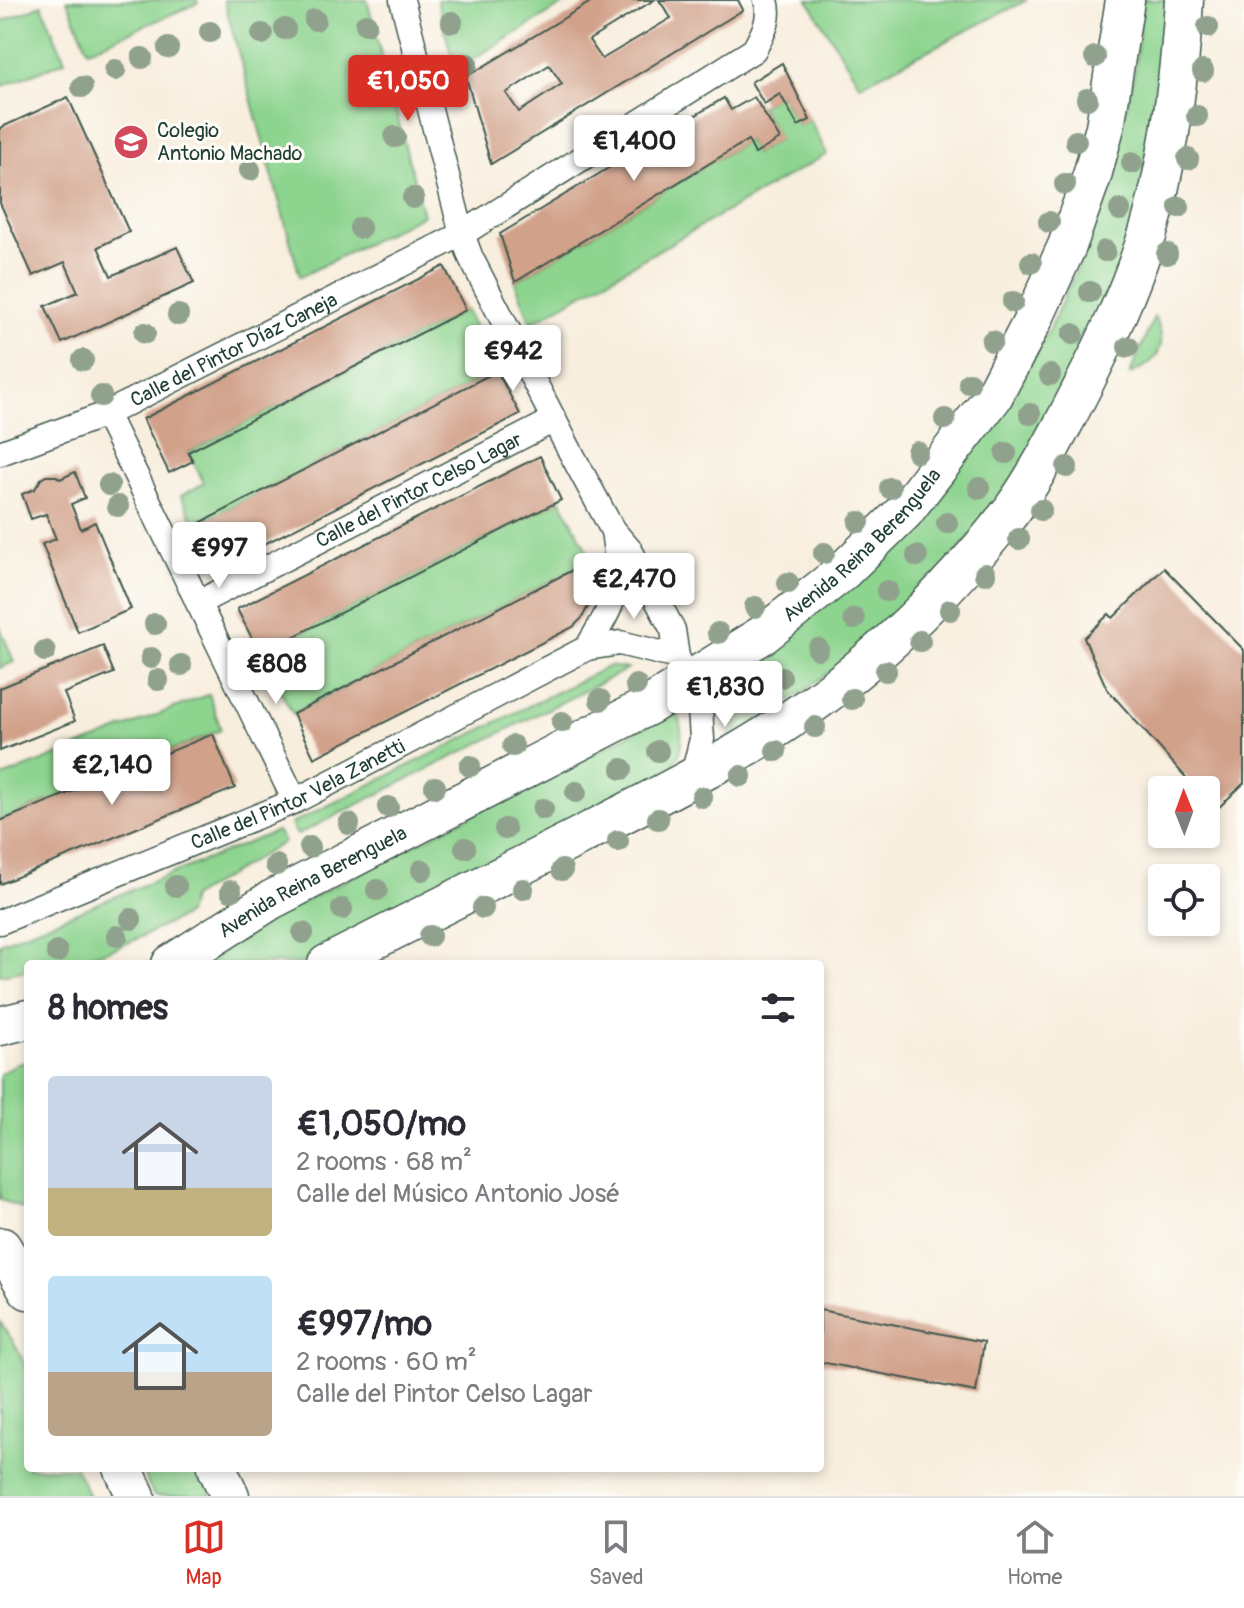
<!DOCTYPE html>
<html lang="en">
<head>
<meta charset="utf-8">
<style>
	body { margin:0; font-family:Pangolin,sans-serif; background:#f2f2f3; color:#2b2b33; height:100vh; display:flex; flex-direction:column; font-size:30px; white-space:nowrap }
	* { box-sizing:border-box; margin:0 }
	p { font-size:26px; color:#7c7c81 }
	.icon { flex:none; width:44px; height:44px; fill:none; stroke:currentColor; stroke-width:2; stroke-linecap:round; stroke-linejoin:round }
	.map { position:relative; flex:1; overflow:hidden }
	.sheet { position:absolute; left:24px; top:960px; width:800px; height:512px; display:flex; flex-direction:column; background:#fff; border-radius:8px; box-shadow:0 4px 12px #0003 }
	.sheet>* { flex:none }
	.needle { width:52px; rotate:359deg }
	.fabs { position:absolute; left:1148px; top:776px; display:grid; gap:16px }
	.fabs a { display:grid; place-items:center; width:72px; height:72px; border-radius:8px; background:#fff; box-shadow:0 4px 12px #0003; font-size:40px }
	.price { position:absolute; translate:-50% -68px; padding:0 18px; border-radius:8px; background:#fff; color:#222; font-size:26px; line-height:52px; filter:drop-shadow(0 2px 4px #0008) }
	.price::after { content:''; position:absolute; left:50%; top:48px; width:24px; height:18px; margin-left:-12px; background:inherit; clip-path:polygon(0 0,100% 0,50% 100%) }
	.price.selected { background:#d93025; color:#fff }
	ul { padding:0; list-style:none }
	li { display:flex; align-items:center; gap:24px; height:200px; padding:0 24px }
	li span { display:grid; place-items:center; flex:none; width:224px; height:160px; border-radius:8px; color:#555 }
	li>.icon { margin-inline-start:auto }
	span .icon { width:96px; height:96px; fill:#fffc; stroke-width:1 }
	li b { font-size:34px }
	h2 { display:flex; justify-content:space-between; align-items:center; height:96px; padding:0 24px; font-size:34px }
	.menu { display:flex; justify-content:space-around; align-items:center; height:112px; border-top:2px solid #e1e1e2; background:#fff; font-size:22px; color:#7c7c81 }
	.menu a { display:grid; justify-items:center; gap:4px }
	.menu .selected { color:#d93025 }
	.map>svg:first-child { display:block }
	.green { fill:#8dd48f; stroke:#568862; stroke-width:2 }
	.building { fill:#d1a18a; fill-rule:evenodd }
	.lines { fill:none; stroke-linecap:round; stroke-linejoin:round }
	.street-casing { stroke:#40584e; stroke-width:27 }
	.primary-casing { stroke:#40584e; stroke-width:41 }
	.street { stroke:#fff; stroke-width:24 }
	.primary { stroke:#fff; stroke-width:38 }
	.tree { fill:#90a28d }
	.labels { text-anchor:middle; stroke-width:6; stroke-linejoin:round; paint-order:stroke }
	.poi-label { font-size:20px; fill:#1f3d34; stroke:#fdfcf7; text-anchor:start }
	.street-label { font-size:20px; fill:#1f3d34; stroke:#fdfcf7 }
</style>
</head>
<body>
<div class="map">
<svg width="1244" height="1496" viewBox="0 0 1244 1496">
	<rect width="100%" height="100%" fill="#fdfcf7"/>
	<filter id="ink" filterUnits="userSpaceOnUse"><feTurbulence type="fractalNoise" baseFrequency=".0125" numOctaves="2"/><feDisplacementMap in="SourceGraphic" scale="16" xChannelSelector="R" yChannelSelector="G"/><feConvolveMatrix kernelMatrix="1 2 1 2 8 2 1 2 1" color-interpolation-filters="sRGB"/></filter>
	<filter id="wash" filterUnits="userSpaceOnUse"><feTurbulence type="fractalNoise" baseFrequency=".006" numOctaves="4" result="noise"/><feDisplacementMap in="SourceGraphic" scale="32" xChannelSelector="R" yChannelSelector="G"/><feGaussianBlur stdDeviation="1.8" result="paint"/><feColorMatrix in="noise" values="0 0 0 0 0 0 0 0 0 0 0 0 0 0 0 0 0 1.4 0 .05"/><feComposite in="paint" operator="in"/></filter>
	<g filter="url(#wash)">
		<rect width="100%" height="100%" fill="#f8eede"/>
		<!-- green -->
		<path class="green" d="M 67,0 L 197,0 L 198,3 L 88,50 Z
			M 224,0 L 367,0 L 423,215 L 300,277 Z
			M 437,0 L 571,0 L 455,70 Z
			M 808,0 L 1027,0 L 860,85 Z
			M 1142,0 L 1172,0 L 1155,145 L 1114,292 L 1027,460 L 949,564 L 848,659 L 731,743 L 723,702 L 715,686 L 1005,406 L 1048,332 L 1081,260 L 1121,132 L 1135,70 Z
			M 42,5 L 65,61 L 0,87 L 0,22 Z
			M 780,94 L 798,125 L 810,120 L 827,154 L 531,323 L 515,282 L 748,140 L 755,154 L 779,139 L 760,106 Z
			M 466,310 L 497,371 L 196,525 L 181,496 L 204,483 L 188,452 Z
			M 1154,317 C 1171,345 1157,363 1130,374 Z
			M 561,500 L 592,560 L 293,714 L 260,654 Z
			M 0,627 L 14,662 L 0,668 Z
			M 609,666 L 628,669 L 297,835 L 291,824 Z
			M 209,694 L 221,730 L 0,821 L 0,778 Z
			M 677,710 C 684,733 684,753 669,772 L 301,964 L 204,964 L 276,916 Z
			M 277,831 L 284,842 L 191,898 L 187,914 C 133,942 90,964 28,964 L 28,970 L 0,975 L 0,943 Z
			M 28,1062 L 28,1211 L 0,1199 L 0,1074 L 17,1064 Z
			M 0,1322 L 13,1341 L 28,1371 L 28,1468 L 75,1468 L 89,1496 L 0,1496 Z
			M 140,1468 L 200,1468 L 213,1496 L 154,1496 Z"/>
		<g id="blocks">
			<!-- building -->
			<path class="building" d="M 594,0 L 654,0 L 589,40 L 602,59 L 671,18 L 659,0 L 738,0 L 743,10 L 491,164 L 466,77 ZM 549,65 L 562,84 L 519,112 L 506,93 Z
				M 782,63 L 810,120 L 798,126 L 780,94 L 764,104 L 751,82 Z
				M 68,97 L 129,232 L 98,247 L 111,276 L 177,247 L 194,283 L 62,343 L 45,306 L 78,292 L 65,262 L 33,276 L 0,203 L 0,128 Z
				M 754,97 L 780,139 L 755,154 L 748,140 L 515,282 L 500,234 L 724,98 L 731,110 Z
				M 444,266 L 466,310 L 188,452 L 193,461 L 169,473 L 143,419 Z
				M 497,371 L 520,414 L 217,568 L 196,525 Z
				M 540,456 L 561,500 L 260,654 L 237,609 Z
				M 75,472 L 85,498 L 71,504 L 81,529 L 95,522 L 131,609 L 78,632 L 42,544 L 56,539 L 46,514 L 31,519 L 22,494 L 35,489 L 41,479 L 46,476 L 56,476 L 60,479 Z
				M 592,560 L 597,574 L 595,593 L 582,618 L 573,627 L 314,758 L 293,714 Z
				M 1164,568 L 1244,650 L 1244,783 L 1206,820 L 1206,790 L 1183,790 L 1190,782 L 1107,689 L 1084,638 L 1109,614 L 1113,618 Z
				M 103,646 L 114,673 L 64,693 L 75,721 L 0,751 L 0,688 Z
				M 213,734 L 235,788 L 0,884 L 0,821 Z
				M 820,1310 L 984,1342 L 976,1392 L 820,1362 Z"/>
		</g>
	</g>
	<g filter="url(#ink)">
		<use href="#blocks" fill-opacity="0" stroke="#40584e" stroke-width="2"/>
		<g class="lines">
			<defs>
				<g id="street">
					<path d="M 402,0 L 462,234 L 471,258 L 569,449 L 612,529 L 630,550 L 673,630 L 677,657 L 690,682 L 700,709 L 702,739 L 692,779"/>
					<path d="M 106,414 L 295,801"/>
					<path id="s1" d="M 0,453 L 106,414 L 462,234 L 754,50 C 763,33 772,19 766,0"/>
					<path id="s2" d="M 198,603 L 554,420"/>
					<path d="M 587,648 L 620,643 L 677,657"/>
					<path id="s3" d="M 0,922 L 295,801 L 587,648 C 617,598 622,590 613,531"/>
				</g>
				<g id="primary">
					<path id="s4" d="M 171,964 L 271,900 L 650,705 L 764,634 L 841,573 L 904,512 L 993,397 L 1033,320 L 1067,246 L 1092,176 L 1105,127 L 1125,0"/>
					<path d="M 327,964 C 412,921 496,879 580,836 C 660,795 741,755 814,703 C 885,653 959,579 1012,510 C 1033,481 1051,447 1068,415 C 1102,350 1135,283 1154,212 C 1171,142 1180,72 1184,0"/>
					<path d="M 0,1026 L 28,1019"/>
					<path d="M 2,1247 L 28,1290"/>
					<path d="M 123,1468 L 136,1496"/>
					<path d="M 217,1468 L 230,1496"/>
				</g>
			</defs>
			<!-- street casing -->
			<use href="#street" class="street-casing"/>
			<!-- primary casing -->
			<use href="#primary" class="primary-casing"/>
			<!-- street -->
			<use href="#street" class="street"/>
			<!-- primary -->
			<use href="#primary" class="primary"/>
		</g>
		<!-- trees -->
		<g class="tree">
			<circle cx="315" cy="20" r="11"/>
			<circle cx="452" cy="22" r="11"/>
			<circle cx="366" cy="24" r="11"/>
			<circle cx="1208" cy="27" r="11"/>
			<circle cx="285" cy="29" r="11"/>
			<circle cx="210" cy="32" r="11"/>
			<circle cx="262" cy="34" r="11"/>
			<circle cx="168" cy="48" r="11"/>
			<circle cx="1095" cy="57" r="11"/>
			<circle cx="142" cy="58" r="11"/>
			<circle cx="467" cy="64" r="11"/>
			<circle cx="115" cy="70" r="11"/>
			<circle cx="380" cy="71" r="11"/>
			<circle cx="1203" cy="71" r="11"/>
			<circle cx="82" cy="87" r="11"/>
			<circle cx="1087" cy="99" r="11"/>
			<circle cx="1197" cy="116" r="11"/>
			<circle cx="395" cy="137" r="11"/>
			<circle cx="1076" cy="141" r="11"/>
			<circle cx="1188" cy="159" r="11"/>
			<circle cx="1132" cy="163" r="11"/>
			<circle cx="250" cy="170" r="11"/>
			<circle cx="1065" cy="184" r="11"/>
			<circle cx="413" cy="198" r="11"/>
			<circle cx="1179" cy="207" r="11"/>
			<circle cx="1120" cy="210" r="11"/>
			<circle cx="1049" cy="222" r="11"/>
			<circle cx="360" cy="228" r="11"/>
			<circle cx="1105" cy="251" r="11"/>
			<circle cx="1167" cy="254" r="11"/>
			<circle cx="1031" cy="263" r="11"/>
			<circle cx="1090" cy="292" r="11"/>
			<circle cx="1013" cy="302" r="11"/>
			<circle cx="178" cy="315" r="11"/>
			<circle cx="145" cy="333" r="11"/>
			<circle cx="1073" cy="334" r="11"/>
			<circle cx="992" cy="341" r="11"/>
			<circle cx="1128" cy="347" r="11"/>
			<circle cx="83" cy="360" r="11"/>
			<circle cx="1050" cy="375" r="11"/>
			<circle cx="969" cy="383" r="11"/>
			<circle cx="101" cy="396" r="11"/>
			<circle cx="1030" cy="414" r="11"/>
			<circle cx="945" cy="419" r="11"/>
			<circle cx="917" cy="452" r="11"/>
			<circle cx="1006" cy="453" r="11"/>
			<circle cx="1067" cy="467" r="11"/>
			<circle cx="109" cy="485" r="11"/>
			<circle cx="890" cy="488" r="11"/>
			<circle cx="979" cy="488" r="11"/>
			<circle cx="118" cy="506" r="11"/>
			<circle cx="1041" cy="510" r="11"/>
			<circle cx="859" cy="522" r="11"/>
			<circle cx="947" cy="523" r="11"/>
			<circle cx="1019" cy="539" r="11"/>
			<circle cx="824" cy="553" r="11"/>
			<circle cx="917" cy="556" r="11"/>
			<circle cx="985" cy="574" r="11"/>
			<circle cx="788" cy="583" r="11"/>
			<circle cx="887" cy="591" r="11"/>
			<circle cx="755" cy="607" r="11"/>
			<circle cx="950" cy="610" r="11"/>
			<circle cx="854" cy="619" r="11"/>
			<circle cx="155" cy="624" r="11"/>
			<circle cx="718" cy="633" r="11"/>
			<circle cx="920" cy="641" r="11"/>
			<circle cx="818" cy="649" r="11"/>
			<circle cx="45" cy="651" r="11"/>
			<circle cx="151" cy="658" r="11"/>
			<circle cx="181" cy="665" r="11"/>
			<circle cx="886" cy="671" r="11"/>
			<circle cx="781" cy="677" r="11"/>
			<circle cx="158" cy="680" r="11"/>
			<circle cx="636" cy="685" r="11"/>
			<circle cx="852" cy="699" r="11"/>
			<circle cx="600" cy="700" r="11"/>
			<circle cx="562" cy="722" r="11"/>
			<circle cx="815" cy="727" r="11"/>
			<circle cx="513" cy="746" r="11"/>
			<circle cx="658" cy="751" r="11"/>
			<circle cx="776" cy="751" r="11"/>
			<circle cx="470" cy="766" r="11"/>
			<circle cx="622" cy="769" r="11"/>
			<circle cx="741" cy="776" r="11"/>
			<circle cx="435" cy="787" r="11"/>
			<circle cx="576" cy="792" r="11"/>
			<circle cx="702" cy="797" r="11"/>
			<circle cx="388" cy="807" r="11"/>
			<circle cx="543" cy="809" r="11"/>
			<circle cx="658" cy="819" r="11"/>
			<circle cx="349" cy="824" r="11"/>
			<circle cx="505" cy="829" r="11"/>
			<circle cx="618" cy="841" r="11"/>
			<circle cx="310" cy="847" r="11"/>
			<circle cx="465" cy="848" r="11"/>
			<circle cx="276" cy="865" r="11"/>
			<circle cx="422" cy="870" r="11"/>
			<circle cx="562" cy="870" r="11"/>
			<circle cx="176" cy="886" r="11"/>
			<circle cx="523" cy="889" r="11"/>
			<circle cx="377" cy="890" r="11"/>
			<circle cx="231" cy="891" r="11"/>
			<circle cx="483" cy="908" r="11"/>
			<circle cx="342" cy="909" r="11"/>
			<circle cx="131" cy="919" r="11"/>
			<circle cx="303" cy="933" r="11"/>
			<circle cx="117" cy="936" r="11"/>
			<circle cx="430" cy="936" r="11"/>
			<circle cx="57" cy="952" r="11"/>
		</g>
	</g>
	<!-- icons -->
	<defs>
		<symbol id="school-disc" viewBox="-11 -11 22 22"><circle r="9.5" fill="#d1495b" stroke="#fdfcf7"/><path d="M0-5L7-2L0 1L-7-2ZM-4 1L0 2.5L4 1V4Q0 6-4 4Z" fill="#fff"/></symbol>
	</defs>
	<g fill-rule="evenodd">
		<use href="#school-disc" x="111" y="122" width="40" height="40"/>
	</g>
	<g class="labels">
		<!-- poi labels -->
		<g class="poi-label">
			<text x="157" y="137">Colegio<tspan x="157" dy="23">Antonio Machado</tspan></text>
		</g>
		<!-- street labels -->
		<g class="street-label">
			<text dy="7" stroke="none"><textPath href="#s1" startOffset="256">Calle del Pintor Díaz Caneja</textPath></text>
			<text dy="7" stroke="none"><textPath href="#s2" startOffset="248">Calle del Pintor Celso Lagar</textPath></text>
			<text dy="7" stroke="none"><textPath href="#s4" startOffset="812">Avenida Reina Berenguela</textPath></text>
			<text dy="7" stroke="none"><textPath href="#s3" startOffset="324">Calle del Pintor Vela Zanetti</textPath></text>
			<text dy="7" stroke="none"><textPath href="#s4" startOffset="164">Avenida Reina Berenguela</textPath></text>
		</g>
	</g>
</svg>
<div class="fabs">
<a><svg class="needle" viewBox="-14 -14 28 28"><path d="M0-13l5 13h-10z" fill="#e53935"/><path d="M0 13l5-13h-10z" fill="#7c7c81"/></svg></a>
<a><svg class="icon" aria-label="locate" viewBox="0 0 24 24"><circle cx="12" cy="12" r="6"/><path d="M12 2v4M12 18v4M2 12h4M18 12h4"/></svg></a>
</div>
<b class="price selected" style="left:408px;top:123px">€1,050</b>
<b class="price" style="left:634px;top:183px">€1,400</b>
<b class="price" style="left:513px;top:393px">€942</b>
<b class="price" style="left:219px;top:590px">€997</b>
<b class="price" style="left:634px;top:621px">€2,470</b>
<b class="price" style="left:276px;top:706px">€808</b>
<b class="price" style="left:725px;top:729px">€1,830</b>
<b class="price" style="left:112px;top:807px">€2,140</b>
<section class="sheet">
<h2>8 homes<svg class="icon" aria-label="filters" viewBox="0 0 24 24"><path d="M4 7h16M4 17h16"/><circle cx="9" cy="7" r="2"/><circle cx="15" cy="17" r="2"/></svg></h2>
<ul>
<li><span style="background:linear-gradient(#c9d6e8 70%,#c2b280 0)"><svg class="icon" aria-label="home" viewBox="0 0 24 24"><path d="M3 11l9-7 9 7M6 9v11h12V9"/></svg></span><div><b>€1,050/mo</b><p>2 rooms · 68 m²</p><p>Calle del Músico Antonio José</p></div></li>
<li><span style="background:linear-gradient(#bfe0f5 60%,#b9a48a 0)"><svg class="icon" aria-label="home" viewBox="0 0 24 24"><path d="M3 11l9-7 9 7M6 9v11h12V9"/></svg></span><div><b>€997/mo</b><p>2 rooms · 60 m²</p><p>Calle del Pintor Celso Lagar</p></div></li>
</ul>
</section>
</div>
<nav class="menu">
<a class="selected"><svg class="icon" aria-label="map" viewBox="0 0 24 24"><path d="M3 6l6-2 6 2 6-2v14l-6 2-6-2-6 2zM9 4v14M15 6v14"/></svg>Map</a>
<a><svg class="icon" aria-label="saved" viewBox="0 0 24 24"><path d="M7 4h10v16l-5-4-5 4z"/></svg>Saved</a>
<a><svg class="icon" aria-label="home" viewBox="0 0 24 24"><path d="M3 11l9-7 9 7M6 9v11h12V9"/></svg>Home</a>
</nav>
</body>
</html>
